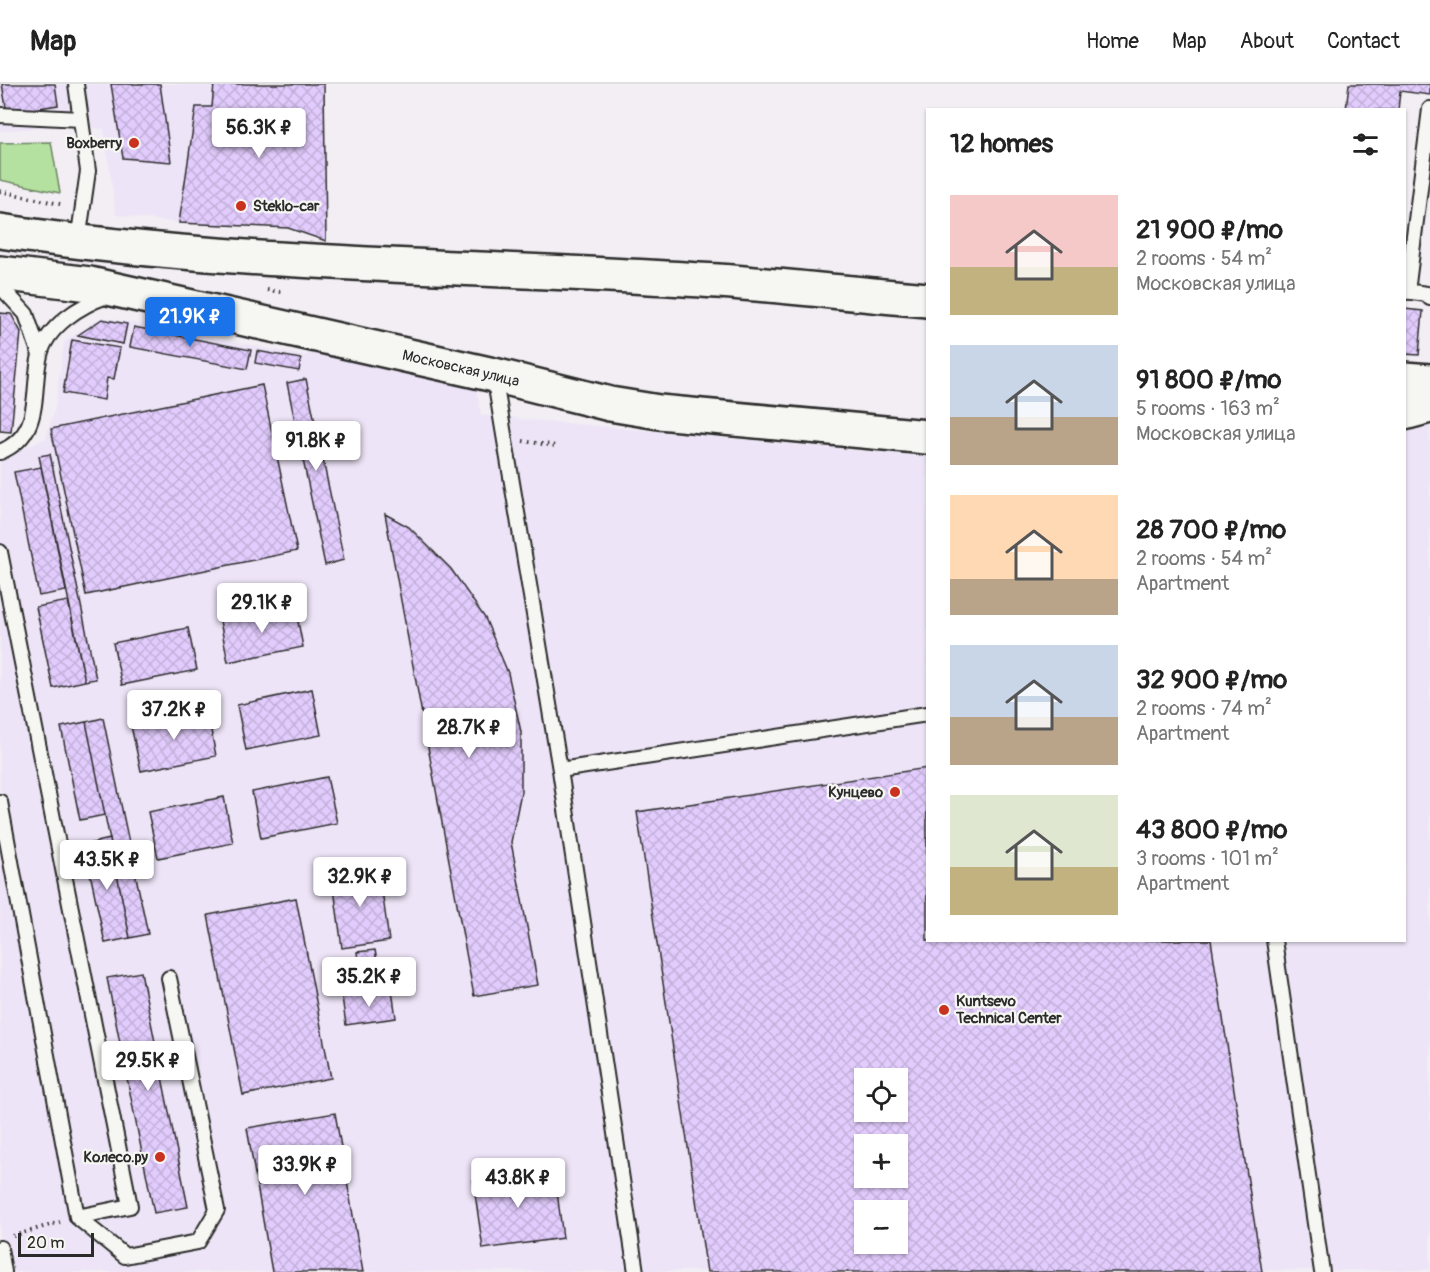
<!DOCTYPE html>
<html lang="en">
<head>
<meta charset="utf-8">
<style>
	body { margin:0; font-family:Pangolin,sans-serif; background:#f6f6f6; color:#222; height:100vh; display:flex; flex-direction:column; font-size:22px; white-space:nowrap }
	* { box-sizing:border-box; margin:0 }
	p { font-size:20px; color:#767676 }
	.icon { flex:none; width:33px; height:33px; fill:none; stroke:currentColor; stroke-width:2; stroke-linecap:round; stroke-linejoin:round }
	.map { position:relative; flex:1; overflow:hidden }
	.panel { position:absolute; left:926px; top:24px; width:480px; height:834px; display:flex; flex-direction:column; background:#fff; border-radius:0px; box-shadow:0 2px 4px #0004 }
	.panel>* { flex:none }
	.fabs { position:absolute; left:854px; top:984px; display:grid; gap:12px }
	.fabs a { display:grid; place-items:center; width:54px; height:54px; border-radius:0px; background:#fff; box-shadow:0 2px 4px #0004; font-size:30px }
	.scale { position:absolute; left:18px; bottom:15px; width:76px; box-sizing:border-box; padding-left:6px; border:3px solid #2b2b2b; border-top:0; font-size:16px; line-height:21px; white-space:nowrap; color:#2b2b2b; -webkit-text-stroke:4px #f6f6f2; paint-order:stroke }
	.price { position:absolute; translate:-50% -51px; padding:0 14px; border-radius:6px; background:#fff; color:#222; font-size:20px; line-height:39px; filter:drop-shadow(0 2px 3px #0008) }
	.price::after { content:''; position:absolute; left:50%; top:36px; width:18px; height:14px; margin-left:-9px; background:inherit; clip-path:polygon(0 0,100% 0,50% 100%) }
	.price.on { background:#1a73e8; color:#fff }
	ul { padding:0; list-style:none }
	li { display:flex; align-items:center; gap:18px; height:150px; padding:0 24px }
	li span { display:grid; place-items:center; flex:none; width:168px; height:120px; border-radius:0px; color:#555 }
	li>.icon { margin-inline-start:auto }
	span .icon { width:72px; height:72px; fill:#fffc; stroke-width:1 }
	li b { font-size:26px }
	h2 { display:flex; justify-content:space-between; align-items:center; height:72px; padding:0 24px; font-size:26px }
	header { display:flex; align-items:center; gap:36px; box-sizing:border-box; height:84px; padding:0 30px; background:#fff; border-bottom:2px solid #e0e0e0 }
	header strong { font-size:28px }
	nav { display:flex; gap:33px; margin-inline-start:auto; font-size:21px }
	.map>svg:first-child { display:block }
	.built { fill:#ede4f7; fill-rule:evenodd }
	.grass { fill:#b4e19f; stroke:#708665; stroke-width:1.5 }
	.building { fill:url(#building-cross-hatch); stroke:#2b2b2b; stroke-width:1.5; fill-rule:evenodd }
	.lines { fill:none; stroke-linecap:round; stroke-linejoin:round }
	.service-casing { stroke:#2b2b2b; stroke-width:18 }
	.tertiary-casing { stroke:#2b2b2b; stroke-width:38 }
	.path { stroke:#2b2b2b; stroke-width:4; stroke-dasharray:1.5 4.5; stroke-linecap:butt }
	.service { stroke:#f6f6f2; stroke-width:14 }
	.tertiary { stroke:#f6f6f2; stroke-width:33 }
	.poi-dot { fill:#c8321e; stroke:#f6f6f2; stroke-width:2 }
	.labels { text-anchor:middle; stroke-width:4.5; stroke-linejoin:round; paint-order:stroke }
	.poi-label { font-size:15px; font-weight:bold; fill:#2b2b2b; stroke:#f6f6f2; text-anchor:end }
	.street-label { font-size:15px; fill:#2b2b2b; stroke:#f6f6f2 }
</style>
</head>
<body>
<header>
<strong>Map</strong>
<nav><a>Home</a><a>Map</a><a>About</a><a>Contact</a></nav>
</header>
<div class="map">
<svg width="1430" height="1188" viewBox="0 0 1430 1188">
	<defs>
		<pattern id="building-cross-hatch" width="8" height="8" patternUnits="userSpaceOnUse" patternTransform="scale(1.5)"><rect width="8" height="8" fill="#e2ccfd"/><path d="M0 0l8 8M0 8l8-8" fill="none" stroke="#c2afd9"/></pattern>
	</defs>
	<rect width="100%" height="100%" fill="#f2eef4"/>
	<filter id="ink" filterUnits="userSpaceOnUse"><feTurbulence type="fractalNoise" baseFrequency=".0167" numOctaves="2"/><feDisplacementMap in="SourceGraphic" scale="12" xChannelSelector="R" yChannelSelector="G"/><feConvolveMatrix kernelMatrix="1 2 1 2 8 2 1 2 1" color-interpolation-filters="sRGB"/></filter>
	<g filter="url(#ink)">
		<!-- built -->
		<path class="built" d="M 0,0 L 214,0 L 212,23 L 179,139 L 116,131 L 104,45 L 68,41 L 0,47 Z
			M 102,233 L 306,272 L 309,268 L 476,304 L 481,331 L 927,373 L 927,856 L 1404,856 L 1404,347 L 1430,338 L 1430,1186 L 0,1188 L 0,376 L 46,354 L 55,324 L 64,258 ZM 864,994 L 897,994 L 897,1028 L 864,1028 ZM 864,1060 L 897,1060 L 897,1094 L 864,1094 ZM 864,1126 L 897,1126 L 897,1160 L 864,1160 Z"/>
		<!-- grass -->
		<path class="grass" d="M 51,58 L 60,109 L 0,96 L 0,59 Z"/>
		<!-- building -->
		<path class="building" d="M 2,0 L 55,0 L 58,21 L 7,29 Z
			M 111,0 L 160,0 L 171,78 L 123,74 Z
			M 214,0 L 324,0 L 326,157 L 288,144 L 179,139 L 196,23 L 212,23 Z
			M 1349,0 L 1430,0 L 1430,11 L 1400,7 L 1398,26 L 1346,26 Z
			M 1404,225 L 1423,227 L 1419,271 L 1404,270 Z
			M 0,229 L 11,230 L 21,248 L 11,348 L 0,347 Z
			M 102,235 L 127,240 L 123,260 L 78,251 Z
			M 134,243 L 251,266 L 247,285 L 130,263 Z
			M 72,256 L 120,264 L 114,295 L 107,294 L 104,316 L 63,309 Z
			M 257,267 L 301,275 L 299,287 L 255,279 Z
			M 306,295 L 344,476 L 325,481 L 287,299 Z
			M 262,301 L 297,467 L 86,511 L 51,345 Z
			M 50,370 L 96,595 L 85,597 L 39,372 Z
			M 41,383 L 66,507 L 39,512 L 14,388 Z
			M 385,430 L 409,443 L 451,485 L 485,534 L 508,589 L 521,648 L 521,708 L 511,758 L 538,901 L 474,912 Z
			M 68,517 L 85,597 L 53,604 L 36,523 Z
			M 295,522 L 303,563 L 228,578 L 220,537 Z
			M 188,544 L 197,586 L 122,601 L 113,559 Z
			M 312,605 L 321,651 L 246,666 L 237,621 Z
			M 207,626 L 216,672 L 141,687 L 131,642 Z
			M 103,634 L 148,850 L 130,854 L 86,638 Z
			M 86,638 L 105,731 L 80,736 L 61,643 Z
			M 927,684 L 927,856 L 1211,856 L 1262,1188 L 707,1188 L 637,728 ZM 864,994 L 897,994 L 897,1028 L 864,1028 ZM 864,1060 L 897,1060 L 897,1094 L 864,1094 ZM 864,1126 L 897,1126 L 897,1160 L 864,1160 Z
			M 327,693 L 337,739 L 261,754 L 252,708 Z
			M 224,713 L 233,759 L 158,774 L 148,728 Z
			M 110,755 L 130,854 L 105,859 L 84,761 Z
			M 379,784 L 389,857 L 342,864 L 332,790 Z
			M 296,814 L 331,994 L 243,1011 L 208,831 Z
			M 375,866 L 379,889 L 360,891 L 357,868 Z
			M 141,888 L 188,1123 L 154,1129 L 107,894 Z
			M 392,906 L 396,934 L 346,941 L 342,913 Z
			M 335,1029 L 363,1188 L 272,1188 L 247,1044 Z
			M 554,1085 L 563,1154 L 483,1165 L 473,1096 Z"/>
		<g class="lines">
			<defs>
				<path id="service" d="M 76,0 L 88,87 L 78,157
					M 0,31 L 81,35
					M 0,202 L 26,230 L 40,271
					M 1404,207 L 1427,210 L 1430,214
					M 1407,208 L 1430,25
					M 494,291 L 560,686 L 636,1188
					M 0,368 C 44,350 31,307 40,271 C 47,242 81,221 107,212
					M 0,468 L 130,1122 L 77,1133
					M 560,686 L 927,630
					M 0,718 L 77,1133 L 125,1172 L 198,1158 L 217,1126 L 169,894
					M 1274,856 L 1322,1188
					M 0,1164 L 4,1188"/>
				<path id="tertiary" d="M 0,147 C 237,183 479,181 718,197 C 787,202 857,210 927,216
					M 0,189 L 90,200 L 494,291 L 610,320 L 659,328 L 927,353
					M 1404,295 L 1430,297
					M 1404,329 L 1430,322"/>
			</defs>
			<!-- service casing -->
			<use href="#service" class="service-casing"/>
			<!-- tertiary casing -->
			<use href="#tertiary" class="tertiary-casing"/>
			<!-- path -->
			<path class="path" d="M 0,107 L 64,121
				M 267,206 L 281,208
				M 523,357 L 556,362
				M 13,1152 L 60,1138"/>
			<!-- service -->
			<use href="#service" class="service"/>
			<!-- tertiary -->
			<use href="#tertiary" class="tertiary"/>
		</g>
	</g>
	<!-- markers -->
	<g class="poi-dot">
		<circle cx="134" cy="59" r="6"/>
		<circle cx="241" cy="122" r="6"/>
		<circle cx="895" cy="708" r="6"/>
		<circle cx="944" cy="926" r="6"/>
		<circle cx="160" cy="1073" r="6"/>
	</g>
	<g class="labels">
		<!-- poi labels -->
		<g class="poi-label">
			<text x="122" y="64">Boxberry</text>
			<text x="253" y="127" text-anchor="start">Steklo-car</text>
			<text x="883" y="713">Кунцево</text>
			<text x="956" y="922" text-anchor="start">Kuntsevo<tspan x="956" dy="17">Technical Center</tspan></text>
			<text x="148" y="1078">Колесо.ру</text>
		</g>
		<!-- street labels -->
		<g class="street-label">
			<text transform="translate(461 284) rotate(13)" y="5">Московская улица</text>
		</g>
	</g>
</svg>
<div class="fabs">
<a><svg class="icon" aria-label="locate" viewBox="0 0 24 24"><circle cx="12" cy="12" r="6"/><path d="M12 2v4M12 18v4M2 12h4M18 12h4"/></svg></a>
<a>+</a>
<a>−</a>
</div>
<div class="scale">20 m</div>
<b class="price" style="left:259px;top:75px">56.3K ₽</b>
<b class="price on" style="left:190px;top:264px">21.9K ₽</b>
<b class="price" style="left:316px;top:388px">91.8K ₽</b>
<b class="price" style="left:262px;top:550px">29.1K ₽</b>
<b class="price" style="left:174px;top:657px">37.2K ₽</b>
<b class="price" style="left:469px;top:675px">28.7K ₽</b>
<b class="price" style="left:107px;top:807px">43.5K ₽</b>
<b class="price" style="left:360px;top:824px">32.9K ₽</b>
<b class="price" style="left:369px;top:924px">35.2K ₽</b>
<b class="price" style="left:148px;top:1008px">29.5K ₽</b>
<b class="price" style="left:305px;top:1112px">33.9K ₽</b>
<b class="price" style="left:518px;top:1125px">43.8K ₽</b>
<section class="panel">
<h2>12 homes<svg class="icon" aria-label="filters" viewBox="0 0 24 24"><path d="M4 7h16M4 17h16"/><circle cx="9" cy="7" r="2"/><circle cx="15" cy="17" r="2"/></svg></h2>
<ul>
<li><span style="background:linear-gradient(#f6c9c9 60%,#c2b280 0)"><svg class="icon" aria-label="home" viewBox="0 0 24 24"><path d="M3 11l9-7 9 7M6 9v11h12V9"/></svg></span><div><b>21 900 ₽/mo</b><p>2 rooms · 54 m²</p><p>Московская улица</p></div></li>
<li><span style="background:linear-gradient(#c9d6e8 60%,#b9a48a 0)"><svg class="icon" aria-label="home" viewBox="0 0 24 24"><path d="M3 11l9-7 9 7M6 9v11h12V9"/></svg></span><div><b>91 800 ₽/mo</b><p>5 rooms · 163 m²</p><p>Московская улица</p></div></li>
<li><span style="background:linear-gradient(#ffd9b3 70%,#b9a48a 0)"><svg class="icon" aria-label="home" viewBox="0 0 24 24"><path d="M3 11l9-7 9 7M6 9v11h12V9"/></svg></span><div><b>28 700 ₽/mo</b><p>2 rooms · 54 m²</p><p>Apartment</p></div></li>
<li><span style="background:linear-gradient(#c9d6e8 60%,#b9a48a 0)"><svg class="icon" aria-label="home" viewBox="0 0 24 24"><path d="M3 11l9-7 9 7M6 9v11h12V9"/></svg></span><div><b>32 900 ₽/mo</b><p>2 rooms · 74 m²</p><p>Apartment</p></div></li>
<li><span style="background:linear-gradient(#dfe7d0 60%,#c2b280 0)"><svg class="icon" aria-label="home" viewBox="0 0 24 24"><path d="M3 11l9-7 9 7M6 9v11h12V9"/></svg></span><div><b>43 800 ₽/mo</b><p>3 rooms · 101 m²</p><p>Apartment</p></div></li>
</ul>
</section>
</div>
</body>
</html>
